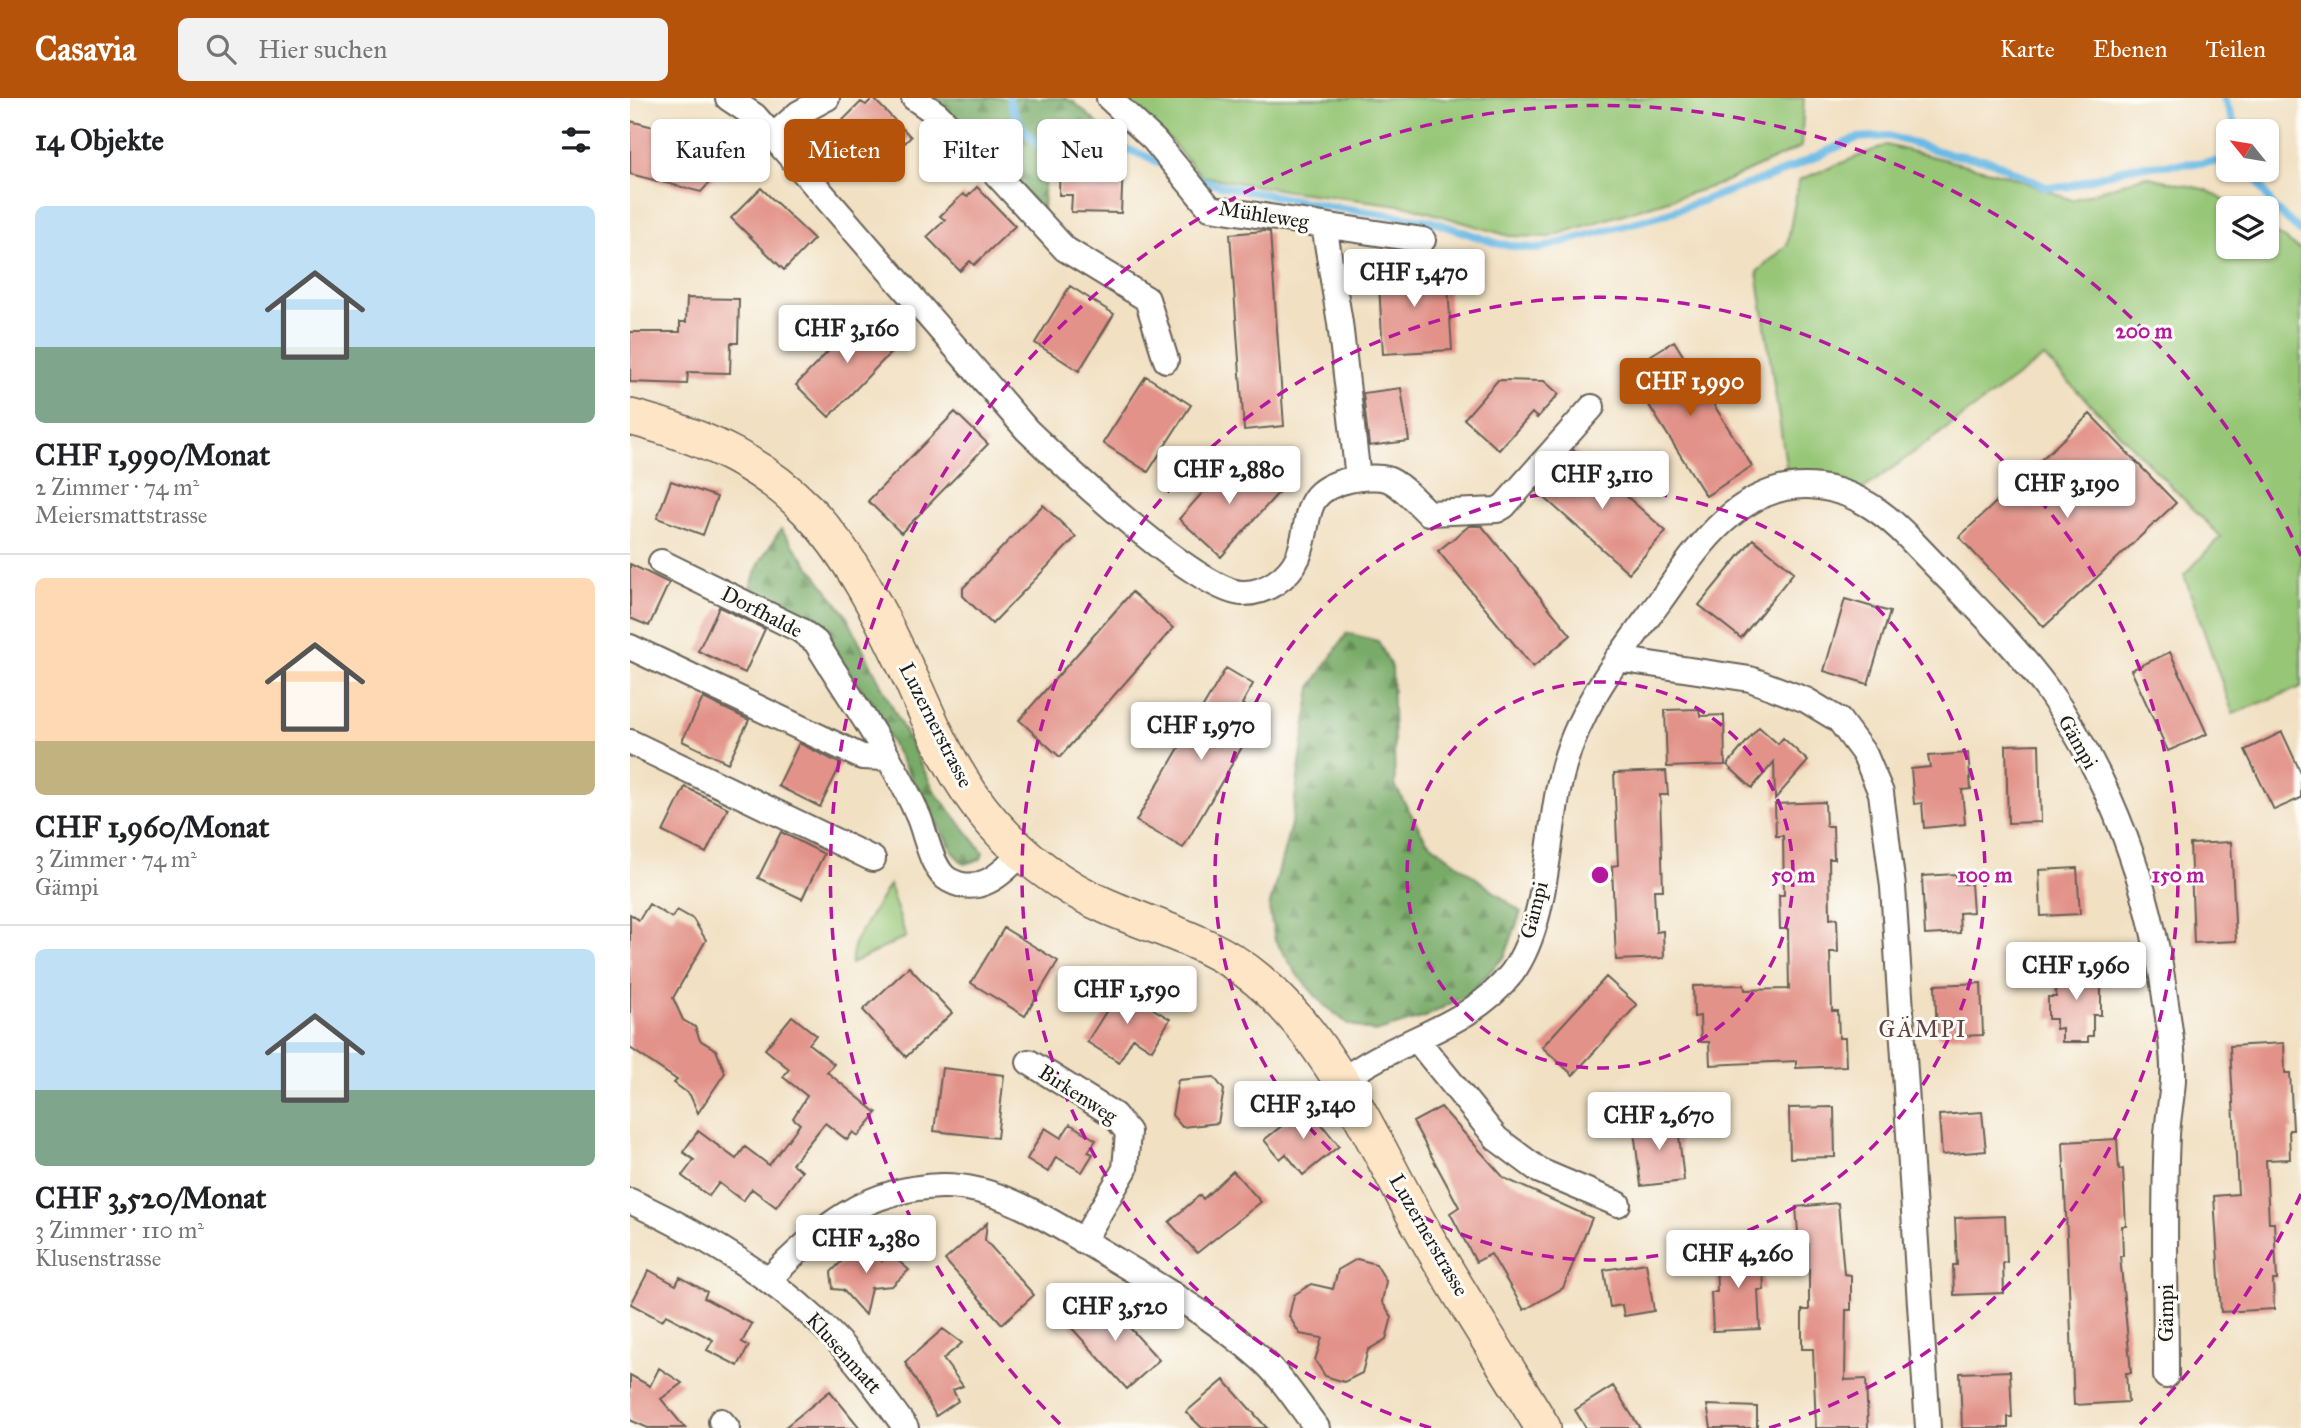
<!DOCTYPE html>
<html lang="de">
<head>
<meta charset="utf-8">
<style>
	body { margin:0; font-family:"IM FELL Great Primer",serif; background:#f2f2f2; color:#202124; height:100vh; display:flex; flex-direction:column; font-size:26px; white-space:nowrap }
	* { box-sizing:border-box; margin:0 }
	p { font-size:23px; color:#757577 }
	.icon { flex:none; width:38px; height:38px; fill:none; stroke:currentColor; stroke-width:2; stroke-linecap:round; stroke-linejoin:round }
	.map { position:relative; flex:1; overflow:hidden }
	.side { display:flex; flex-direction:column; background:#fff; width:630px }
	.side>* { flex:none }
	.top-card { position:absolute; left:21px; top:21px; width:665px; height:63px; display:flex; gap:14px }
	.needle { width:46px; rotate:300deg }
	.tools { position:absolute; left:1586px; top:21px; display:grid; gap:14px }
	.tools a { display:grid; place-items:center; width:63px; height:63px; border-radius:10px; background:#fff; box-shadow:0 2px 5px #0004; font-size:35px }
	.price { position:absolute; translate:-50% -60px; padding:0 16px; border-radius:7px; background:#fff; color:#222; font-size:23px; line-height:46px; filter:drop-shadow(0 2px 4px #0008) }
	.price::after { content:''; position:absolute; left:50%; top:42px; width:21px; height:16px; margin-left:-10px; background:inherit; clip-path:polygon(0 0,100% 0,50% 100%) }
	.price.selected { background:#b45309; color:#fff }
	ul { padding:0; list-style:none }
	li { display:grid; align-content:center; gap:14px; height:371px; padding:0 35px }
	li+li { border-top:2px solid #e0e0e0 }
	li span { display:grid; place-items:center; height:217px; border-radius:10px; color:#555 }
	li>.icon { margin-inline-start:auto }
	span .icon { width:126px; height:126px; fill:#fffc; stroke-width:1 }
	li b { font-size:30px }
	h2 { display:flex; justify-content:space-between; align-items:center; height:84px; padding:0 35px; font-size:30px }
	.tag { padding:0 24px; border-radius:10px; background:#fff; box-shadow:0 2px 5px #0004; font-size:24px; line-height:63px }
	.tag.selected { background:#b45309; color:#fff }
	header { display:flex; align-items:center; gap:42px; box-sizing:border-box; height:98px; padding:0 35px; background:#b45309; color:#fff }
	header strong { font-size:33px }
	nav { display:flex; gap:38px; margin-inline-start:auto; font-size:24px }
	.search { width:490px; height:63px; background:#f2f2f2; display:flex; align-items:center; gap:18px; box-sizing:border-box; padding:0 24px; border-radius:10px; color:#757577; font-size:26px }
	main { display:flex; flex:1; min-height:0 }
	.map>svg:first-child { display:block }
	.green { fill:#96c676; stroke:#597149; stroke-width:2 }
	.forest { fill:url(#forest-firs); stroke:#4a6442; stroke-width:2 }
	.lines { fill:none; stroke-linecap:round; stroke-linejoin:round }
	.stream { stroke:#6bbae5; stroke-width:8 }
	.building { fill:#e29288 }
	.street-casing { stroke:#676156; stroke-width:28 }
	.secondary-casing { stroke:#676156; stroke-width:38 }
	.street { stroke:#fff; stroke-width:24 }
	.secondary { stroke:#fde5c5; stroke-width:35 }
	.ring { fill:none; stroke:#b5179e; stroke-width:3.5; stroke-dasharray:12 9 }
	.labels { text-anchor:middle; stroke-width:6; stroke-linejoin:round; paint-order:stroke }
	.street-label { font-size:21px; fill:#1c1c1c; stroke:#fdfcf7 }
	.neighbourhood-label { font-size:23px; letter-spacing:2px; fill:#614542; stroke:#fdfcf7 }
	.centre { fill:#b5179e; stroke:#fdfcf7; stroke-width:3.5 }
	.ring-label { font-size:21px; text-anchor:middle; font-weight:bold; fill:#b5179e; stroke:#fdfcf7; stroke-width:6; stroke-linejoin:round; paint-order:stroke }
</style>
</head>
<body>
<header>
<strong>Casavia</strong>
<div class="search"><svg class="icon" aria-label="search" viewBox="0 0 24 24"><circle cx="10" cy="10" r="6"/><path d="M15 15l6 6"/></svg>Hier suchen</div>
<nav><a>Karte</a><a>Ebenen</a><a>Teilen</a></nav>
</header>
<main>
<section class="side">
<h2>14 Objekte<svg class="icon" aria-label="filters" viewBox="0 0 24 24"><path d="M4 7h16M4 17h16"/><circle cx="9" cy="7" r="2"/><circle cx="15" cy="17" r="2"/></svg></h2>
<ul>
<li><span style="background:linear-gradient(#bfe0f5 65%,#7fa58c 0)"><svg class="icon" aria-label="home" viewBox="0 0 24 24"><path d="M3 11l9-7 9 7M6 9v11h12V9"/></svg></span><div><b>CHF 1,990/Monat</b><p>2 Zimmer · 74 m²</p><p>Meiersmattstrasse</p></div></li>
<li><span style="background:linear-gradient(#ffd9b3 75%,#c2b280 0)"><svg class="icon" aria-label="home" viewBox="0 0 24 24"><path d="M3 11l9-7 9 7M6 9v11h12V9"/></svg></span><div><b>CHF 1,960/Monat</b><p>3 Zimmer · 74 m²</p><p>Gämpi</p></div></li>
<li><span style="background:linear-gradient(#bfe0f5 65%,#7fa58c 0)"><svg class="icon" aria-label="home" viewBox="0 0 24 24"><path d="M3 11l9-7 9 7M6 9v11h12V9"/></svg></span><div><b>CHF 3,520/Monat</b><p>3 Zimmer · 110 m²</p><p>Klusenstrasse</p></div></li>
</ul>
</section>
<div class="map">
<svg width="1671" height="1330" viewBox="0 0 1671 1330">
	<defs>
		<pattern id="forest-firs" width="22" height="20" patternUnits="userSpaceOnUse" patternTransform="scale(1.75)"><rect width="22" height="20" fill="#78ab67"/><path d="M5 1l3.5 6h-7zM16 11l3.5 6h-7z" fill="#628a54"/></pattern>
	</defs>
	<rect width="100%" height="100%" fill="#fdfcf7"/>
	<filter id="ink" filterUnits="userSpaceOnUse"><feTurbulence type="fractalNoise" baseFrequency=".0143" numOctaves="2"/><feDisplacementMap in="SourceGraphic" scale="14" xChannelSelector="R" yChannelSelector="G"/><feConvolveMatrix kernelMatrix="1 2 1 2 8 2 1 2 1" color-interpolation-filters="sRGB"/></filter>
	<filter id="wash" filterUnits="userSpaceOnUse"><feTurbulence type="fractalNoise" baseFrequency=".00686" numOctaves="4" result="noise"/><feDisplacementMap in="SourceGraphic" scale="28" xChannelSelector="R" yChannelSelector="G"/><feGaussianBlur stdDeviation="1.57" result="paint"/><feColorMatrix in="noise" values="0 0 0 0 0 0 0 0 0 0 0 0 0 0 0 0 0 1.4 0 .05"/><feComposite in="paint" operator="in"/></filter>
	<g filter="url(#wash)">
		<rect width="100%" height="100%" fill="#f1e0c2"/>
		<!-- green -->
		<path class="green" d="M 497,0 L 1174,0 L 1171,49 L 1090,86 L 919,139 L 879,138 L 778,108 L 659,93 L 571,78 L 539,41 L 504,13 Z
			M 1256,47 L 1376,77 L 1442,102 L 1515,78 L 1577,92 L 1607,110 L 1598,110 L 1598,149 L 1636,149 L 1636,129 L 1671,152 L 1671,589 L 1603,616 L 1554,477 L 1591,439 L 1414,259 L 1231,393 L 1157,374 L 1127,174 L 1157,147 L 1169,82 Z
			M 259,787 L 276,839 L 221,866 L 224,845 Z"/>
		<!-- forest -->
		<path class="forest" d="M 303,0 L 434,0 L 444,4 L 486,42 L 446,26 L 435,26 L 433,30 L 437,33 L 416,55 L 413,112 Z
			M 151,431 L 215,515 L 305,694 L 353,754 L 351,761 L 334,766 L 324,756 L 229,587 L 199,545 L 180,523 L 120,489 L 130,464 Z
			M 717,535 L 748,543 L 762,570 L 765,688 L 796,742 L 891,814 L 875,858 L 839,896 L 795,919 L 745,934 L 718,926 L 693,906 L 668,878 L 645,842 L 639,810 L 662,722 L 681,589 Z"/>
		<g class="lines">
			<!-- stream -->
			<path class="stream" d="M 379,0 C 384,18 401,50 423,51 C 434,51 444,43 455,43 C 483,44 508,54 532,66
				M 1594,0 L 1607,33
				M 1622,72 L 1643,109 L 1671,134
				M 563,79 L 592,88 L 697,108 L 801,123 L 869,146 L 907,151 L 1032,117 L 1145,77 L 1227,40 L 1259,38 L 1319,56 L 1359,62 L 1416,89 L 1436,89 L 1501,69 L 1598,63"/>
		</g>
		<g id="blocks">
			<!-- building -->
			<path class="building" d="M 243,0 L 281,39 L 239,79 L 201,40 L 211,31 L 208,27 L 231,4 L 236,7 Z
				M 0,23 L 83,44 L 79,60 L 91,72 L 71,94 L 0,76 Z
				M 430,52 L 463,53 L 463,67 L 493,68 L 491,115 L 441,114 L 442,97 L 429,97 Z
				M 347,89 L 385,128 L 344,167 L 340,163 L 330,173 L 297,139 L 315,122 L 310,118 L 333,96 L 337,99 Z
				M 131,90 L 184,141 L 154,172 L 101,120 Z
				M 634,133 L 640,134 L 654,328 L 614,332 L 600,136 Z
				M 782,166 L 817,172 L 822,252 L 753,256 L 748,168 Z
				M 440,188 L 484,216 L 449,273 L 405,245 Z
				M 57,200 L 109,201 L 108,245 L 101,245 L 100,275 L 58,274 L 57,286 L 0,284 L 0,234 L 50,234 L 50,224 L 56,224 Z
				M 235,215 L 268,247 L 199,319 L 166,287 Z
				M 1044,243 L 1122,368 L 1076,398 L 997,272 Z
				M 516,278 L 561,307 L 518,374 L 473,345 Z
				M 868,282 L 914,283 L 929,296 L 907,320 L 902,315 L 869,352 L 834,321 Z
				M 771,290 L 779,343 L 739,348 L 733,295 Z
				M 325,314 L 358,346 L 271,435 L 238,403 Z
				M 1460,316 L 1546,405 L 1414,529 L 1329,439 Z
				M 944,352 L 1036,433 L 999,475 L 907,393 Z
				M 606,357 L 648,395 L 591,459 L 549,421 Z
				M 41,383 L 87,399 L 73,437 L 27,420 Z
				M 413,407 L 446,439 L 362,526 L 333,498 L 333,490 Z
				M 839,428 L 852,428 L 941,537 L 903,569 L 808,453 Z
				M 1123,441 L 1164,474 L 1111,540 L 1069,507 Z
				M 0,466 L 39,485 L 19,528 L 0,520 Z
				M 502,494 L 543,530 L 430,659 L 389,622 Z
				M 1215,501 L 1260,514 L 1238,586 L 1194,573 Z
				M 89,509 L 135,531 L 115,575 L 68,553 Z
				M 1540,554 L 1577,636 L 1538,653 L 1501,572 Z
				M 596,570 L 623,586 L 612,606 L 626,615 L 614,634 L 619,637 L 553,750 L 506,723 Z
				M 73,600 L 119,622 L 98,665 L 52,643 Z
				M 1069,611 L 1070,618 L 1094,617 L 1095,667 L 1037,669 L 1035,612 Z
				M 1129,629 L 1148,646 L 1153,640 L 1178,663 L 1145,701 L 1144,664 L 1122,690 L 1097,667 Z
				M 1652,634 L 1671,675 L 1671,700 L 1644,712 L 1615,652 Z
				M 169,645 L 211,666 L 190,709 L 148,688 Z
				M 1409,646 L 1411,724 L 1378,725 L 1376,647 Z
				M 1338,655 L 1341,691 L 1332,692 L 1335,726 L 1294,730 L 1292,705 L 1284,706 L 1281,671 L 1300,669 L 1298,658 Z
				M 1036,673 L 1038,697 L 1030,697 L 1033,792 L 1024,792 L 1026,834 L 1033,833 L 1034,860 L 986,862 L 982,768 L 988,767 L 984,675 Z
				M 55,689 L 98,710 L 76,755 L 33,734 Z
				M 1195,704 L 1196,728 L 1203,728 L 1204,761 L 1199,761 L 1200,821 L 1207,820 L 1208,854 L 1200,854 L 1202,913 L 1208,913 L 1209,940 L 1215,940 L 1216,968 L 1166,970 L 1166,963 L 1080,967 L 1079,944 L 1071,944 L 1070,918 L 1064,919 L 1063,888 L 1114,887 L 1115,892 L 1159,891 L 1158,831 L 1150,831 L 1149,797 L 1154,797 L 1153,738 L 1146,738 L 1145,706 Z
				M 151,734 L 194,756 L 172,801 L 128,780 Z
				M 1601,744 L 1606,843 L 1564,845 L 1560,746 Z
				M 1447,770 L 1450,816 L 1411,818 L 1409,772 Z
				M 1326,776 L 1327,786 L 1341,786 L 1343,814 L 1329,815 L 1330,835 L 1295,837 L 1292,778 Z
				M 19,806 L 42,820 L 47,812 L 63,821 L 76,842 L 43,900 L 53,922 L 65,929 L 70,942 L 86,952 L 95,975 L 68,1015 L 60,997 L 44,985 L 47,982 L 0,950 L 0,816 L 9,822 Z
				M 374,830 L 428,863 L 395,918 L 341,885 Z
				M 1460,863 L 1460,881 L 1471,881 L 1471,917 L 1463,917 L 1463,938 L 1458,938 L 1458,944 L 1432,944 L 1432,930 L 1426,931 L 1426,921 L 1418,921 L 1418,899 L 1426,899 L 1425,882 L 1429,882 L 1429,872 L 1434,872 L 1434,864 Z
				M 279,869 L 322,915 L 276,959 L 233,912 Z
				M 976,879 L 1007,907 L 943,977 L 912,949 Z
				M 1351,885 L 1353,937 L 1307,939 L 1305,887 Z
				M 490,891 L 540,921 L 522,952 L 503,940 L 489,964 L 457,944 Z
				M 162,918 L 186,937 L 179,946 L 204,966 L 197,974 L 247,1015 L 228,1038 L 223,1034 L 217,1042 L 195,1025 L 162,1066 L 172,1073 L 146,1109 L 122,1091 L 113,1103 L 89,1085 L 79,1098 L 52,1078 L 64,1062 L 53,1054 L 68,1033 L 106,1061 L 115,1049 L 139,1067 L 170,1026 L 163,1020 L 177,998 L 153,979 L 159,971 L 135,951 Z
				M 1654,945 L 1655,975 L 1660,975 L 1663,1032 L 1659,1032 L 1660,1061 L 1636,1062 L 1639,1125 L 1644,1125 L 1647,1182 L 1643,1182 L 1644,1211 L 1591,1214 L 1584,1098 L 1608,1096 L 1600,948 Z
				M 312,970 L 374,977 L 367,1040 L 304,1033 Z
				M 584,979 L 594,992 L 588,1025 L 552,1029 L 542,1017 L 548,982 Z
				M 677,1008 L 709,1048 L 673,1077 L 656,1056 L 650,1061 L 634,1042 Z
				M 811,1009 L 874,1080 L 962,1120 L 933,1190 L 894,1212 L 861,1156 L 846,1164 L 820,1115 L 829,1109 L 783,1024 Z
				M 1204,1009 L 1205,1059 L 1160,1060 L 1159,1010 Z
				M 1352,1014 L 1356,1053 L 1312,1057 L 1309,1017 Z
				M 1047,1019 L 1054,1083 L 1011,1088 L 1003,1025 Z
				M 440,1026 L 466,1042 L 458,1054 L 463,1056 L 452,1074 L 426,1059 L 418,1074 L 397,1061 L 415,1030 L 431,1040 Z
				M 1487,1041 L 1489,1072 L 1493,1071 L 1496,1128 L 1492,1128 L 1493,1158 L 1490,1158 L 1501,1275 L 1496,1275 L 1498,1304 L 1444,1307 L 1433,1044 Z
				M 603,1073 L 631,1104 L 567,1155 L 539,1124 L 570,1097 L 573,1101 Z
				M 1208,1105 L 1214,1176 L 1221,1177 L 1221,1212 L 1216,1212 L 1215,1282 L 1236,1281 L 1238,1330 L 1186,1330 L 1183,1251 L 1172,1251 L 1172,1212 L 1179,1212 L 1179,1146 L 1169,1147 L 1166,1109 Z
				M 1375,1118 L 1377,1164 L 1373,1165 L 1374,1195 L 1324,1197 L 1323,1167 L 1327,1167 L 1325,1120 Z
				M 357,1125 L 355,1142 L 404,1197 L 372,1226 L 315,1162 Z
				M 233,1146 L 252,1163 L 259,1155 L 279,1172 L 262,1188 L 241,1190 L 235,1217 L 213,1192 L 203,1191 L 201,1174 L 218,1157 L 227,1155 Z
				M 1132,1152 L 1134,1192 L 1128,1192 L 1130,1231 L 1083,1233 L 1081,1194 L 1087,1194 L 1086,1153 Z
				M 727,1161 L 746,1166 L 756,1183 L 752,1204 L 762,1219 L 756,1241 L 738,1252 L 732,1275 L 714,1284 L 695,1278 L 685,1262 L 692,1240 L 670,1236 L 659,1218 L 664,1197 L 681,1186 L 703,1191 L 708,1172 Z
				M 1016,1165 L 1024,1213 L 994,1218 L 992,1207 L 980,1209 L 974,1172 Z
				M 19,1172 L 46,1187 L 50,1179 L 77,1194 L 74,1200 L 122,1226 L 112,1244 L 119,1248 L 108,1268 L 77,1252 L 83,1242 L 36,1217 L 32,1223 L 1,1206 Z
				M 472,1199 L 529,1262 L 497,1291 L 440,1228 Z
				M 313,1231 L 332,1245 L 313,1261 L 333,1288 L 323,1292 L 328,1303 L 306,1318 L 275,1264 Z
				M 29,1270 L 52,1285 L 31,1301 L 55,1330 L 18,1330 L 0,1322 L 0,1277 L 20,1288 Z
				M 1380,1273 L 1382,1319 L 1378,1319 L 1378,1330 L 1332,1330 L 1330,1275 Z
				M 594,1282 L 637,1330 L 572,1330 L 556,1314 Z
				M 983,1288 L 1010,1330 L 956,1330 L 945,1312 Z
				M 200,1293 L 230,1330 L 154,1330 Z
				M 1077,1307 L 1127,1309 L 1127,1330 L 1081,1330 Z"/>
		</g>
	</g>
	<g filter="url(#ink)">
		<use href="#blocks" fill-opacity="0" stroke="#676156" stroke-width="2"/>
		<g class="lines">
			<defs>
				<path id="street" d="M 98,0 L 125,18 L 397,332 C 434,368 567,493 612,495 C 635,496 659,479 668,459 C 683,423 667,394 719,382 C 729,380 747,378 757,381 C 771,386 787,405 798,415 L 867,412 L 874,408 L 962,309
					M 284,0 L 307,16 L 342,50 L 435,151 L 517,201 L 536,262
					M 479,0 L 524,42 L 580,110 L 793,142
					M 142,39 L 169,15 L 197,0
					M 694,127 L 710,225 L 728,380
					M 31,464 L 170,532 L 186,544 C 219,599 265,662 289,720 C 296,737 302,773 319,782 C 350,799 372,775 392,755
					M 0,549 L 232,659 L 256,660
					M 987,561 L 1120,581 L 1176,602 L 1209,622 L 1235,657 L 1251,695 L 1263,789 L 1298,1330
					M 0,644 L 243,761
					M 787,942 L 867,1041 L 910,1073 L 988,1106
					M 399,964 L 484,1017 L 498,1034 L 495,1071 L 453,1143
					M 712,983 C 765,941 839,931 882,875 C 918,826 917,737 931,679 C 946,612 990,557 1030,503 C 1050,475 1068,447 1093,424 C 1156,366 1225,383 1280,441 C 1326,490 1377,537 1417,591 C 1482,682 1520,790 1535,899 C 1539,926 1544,955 1543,982 C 1542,1000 1538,1019 1537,1037 C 1533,1117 1536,1198 1536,1278
					M 0,1103 C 74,1137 146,1180 203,1238 C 230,1266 253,1299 276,1330
					M 139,1181 C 191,1130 234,1090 312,1088 C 373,1087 430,1130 481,1159 C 532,1190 585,1220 630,1260 C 652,1279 669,1307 687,1330
					M 91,1323 L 97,1330"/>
				<path id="secondary" d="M 0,319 C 165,362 213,435 282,583 C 304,633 326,683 362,724 C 393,759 433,789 476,808 C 529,831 583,844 628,882 C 703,946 741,1040 788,1124 C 827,1194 872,1261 913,1330"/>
			</defs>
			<!-- street casing -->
			<use href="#street" class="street-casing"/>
			<!-- secondary casing -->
			<use href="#secondary" class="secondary-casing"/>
			<!-- street -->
			<use href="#street" class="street"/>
			<!-- secondary -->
			<use href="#secondary" class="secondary"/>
		</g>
	</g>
	<!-- distance rings -->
	<g class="ring">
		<circle cx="970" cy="777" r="193"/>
		<circle cx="970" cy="777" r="385"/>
		<path d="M801 1330A578 578 0 1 1 1139 1330"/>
		<path d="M1671 1096A770 770 0 0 1 1510 1326M430 1326A770 770 0 1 1 1671 458"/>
	</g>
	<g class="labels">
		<!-- street labels -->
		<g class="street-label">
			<text transform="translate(634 117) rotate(9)" y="7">Mühleweg</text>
			<text transform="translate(132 514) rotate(27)" y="7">Dorfhalde</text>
			<text transform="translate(306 627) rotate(63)" y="7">Luzernerstrasse</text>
			<text transform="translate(1448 644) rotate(60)" y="7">Gämpi</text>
			<text transform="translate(904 812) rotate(-76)" y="7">Gämpi</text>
			<text transform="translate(448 996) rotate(33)" y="7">Birkenweg</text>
			<text transform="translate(799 1137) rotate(60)" y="7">Luzernerstrasse</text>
			<text transform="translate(1536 1215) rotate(-90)" y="7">Gämpi</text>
			<text transform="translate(214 1255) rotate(48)" y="7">Klusenmatt</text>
		</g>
		<!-- neighbourhood labels -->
		<g class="neighbourhood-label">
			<text x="1293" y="939">GÄMPI</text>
		</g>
	</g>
	<circle cx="970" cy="777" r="10" class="centre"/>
	<g class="ring-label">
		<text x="1514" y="240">200 m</text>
		<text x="1163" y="784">50 m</text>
		<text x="1355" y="784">100 m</text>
		<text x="1548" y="784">150 m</text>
	</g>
</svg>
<div class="tools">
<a><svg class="needle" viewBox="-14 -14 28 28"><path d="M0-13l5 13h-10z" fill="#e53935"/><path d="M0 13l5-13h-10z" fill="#757577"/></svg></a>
<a><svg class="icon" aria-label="layers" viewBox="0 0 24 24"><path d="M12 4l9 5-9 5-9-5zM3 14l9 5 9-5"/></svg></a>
</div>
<b class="price" style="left:784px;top:211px">CHF 1,470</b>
<b class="price" style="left:217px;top:267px">CHF 3,160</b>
<b class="price selected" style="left:1060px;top:320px">CHF 1,990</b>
<b class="price" style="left:599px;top:408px">CHF 2,880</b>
<b class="price" style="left:972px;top:413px">CHF 3,110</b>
<b class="price" style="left:1437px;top:422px">CHF 3,190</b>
<b class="price" style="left:571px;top:664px">CHF 1,970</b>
<b class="price" style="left:1446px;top:904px">CHF 1,960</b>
<b class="price" style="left:497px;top:928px">CHF 1,590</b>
<b class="price" style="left:673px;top:1043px">CHF 3,140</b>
<b class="price" style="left:1029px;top:1054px">CHF 2,670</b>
<b class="price" style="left:236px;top:1177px">CHF 2,380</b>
<b class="price" style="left:1108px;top:1192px">CHF 4,260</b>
<b class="price" style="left:485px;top:1245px">CHF 3,520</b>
<div class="top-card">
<a class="tag">Kaufen</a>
<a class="tag selected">Mieten</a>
<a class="tag">Filter</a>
<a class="tag">Neu</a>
</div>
</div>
</main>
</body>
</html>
